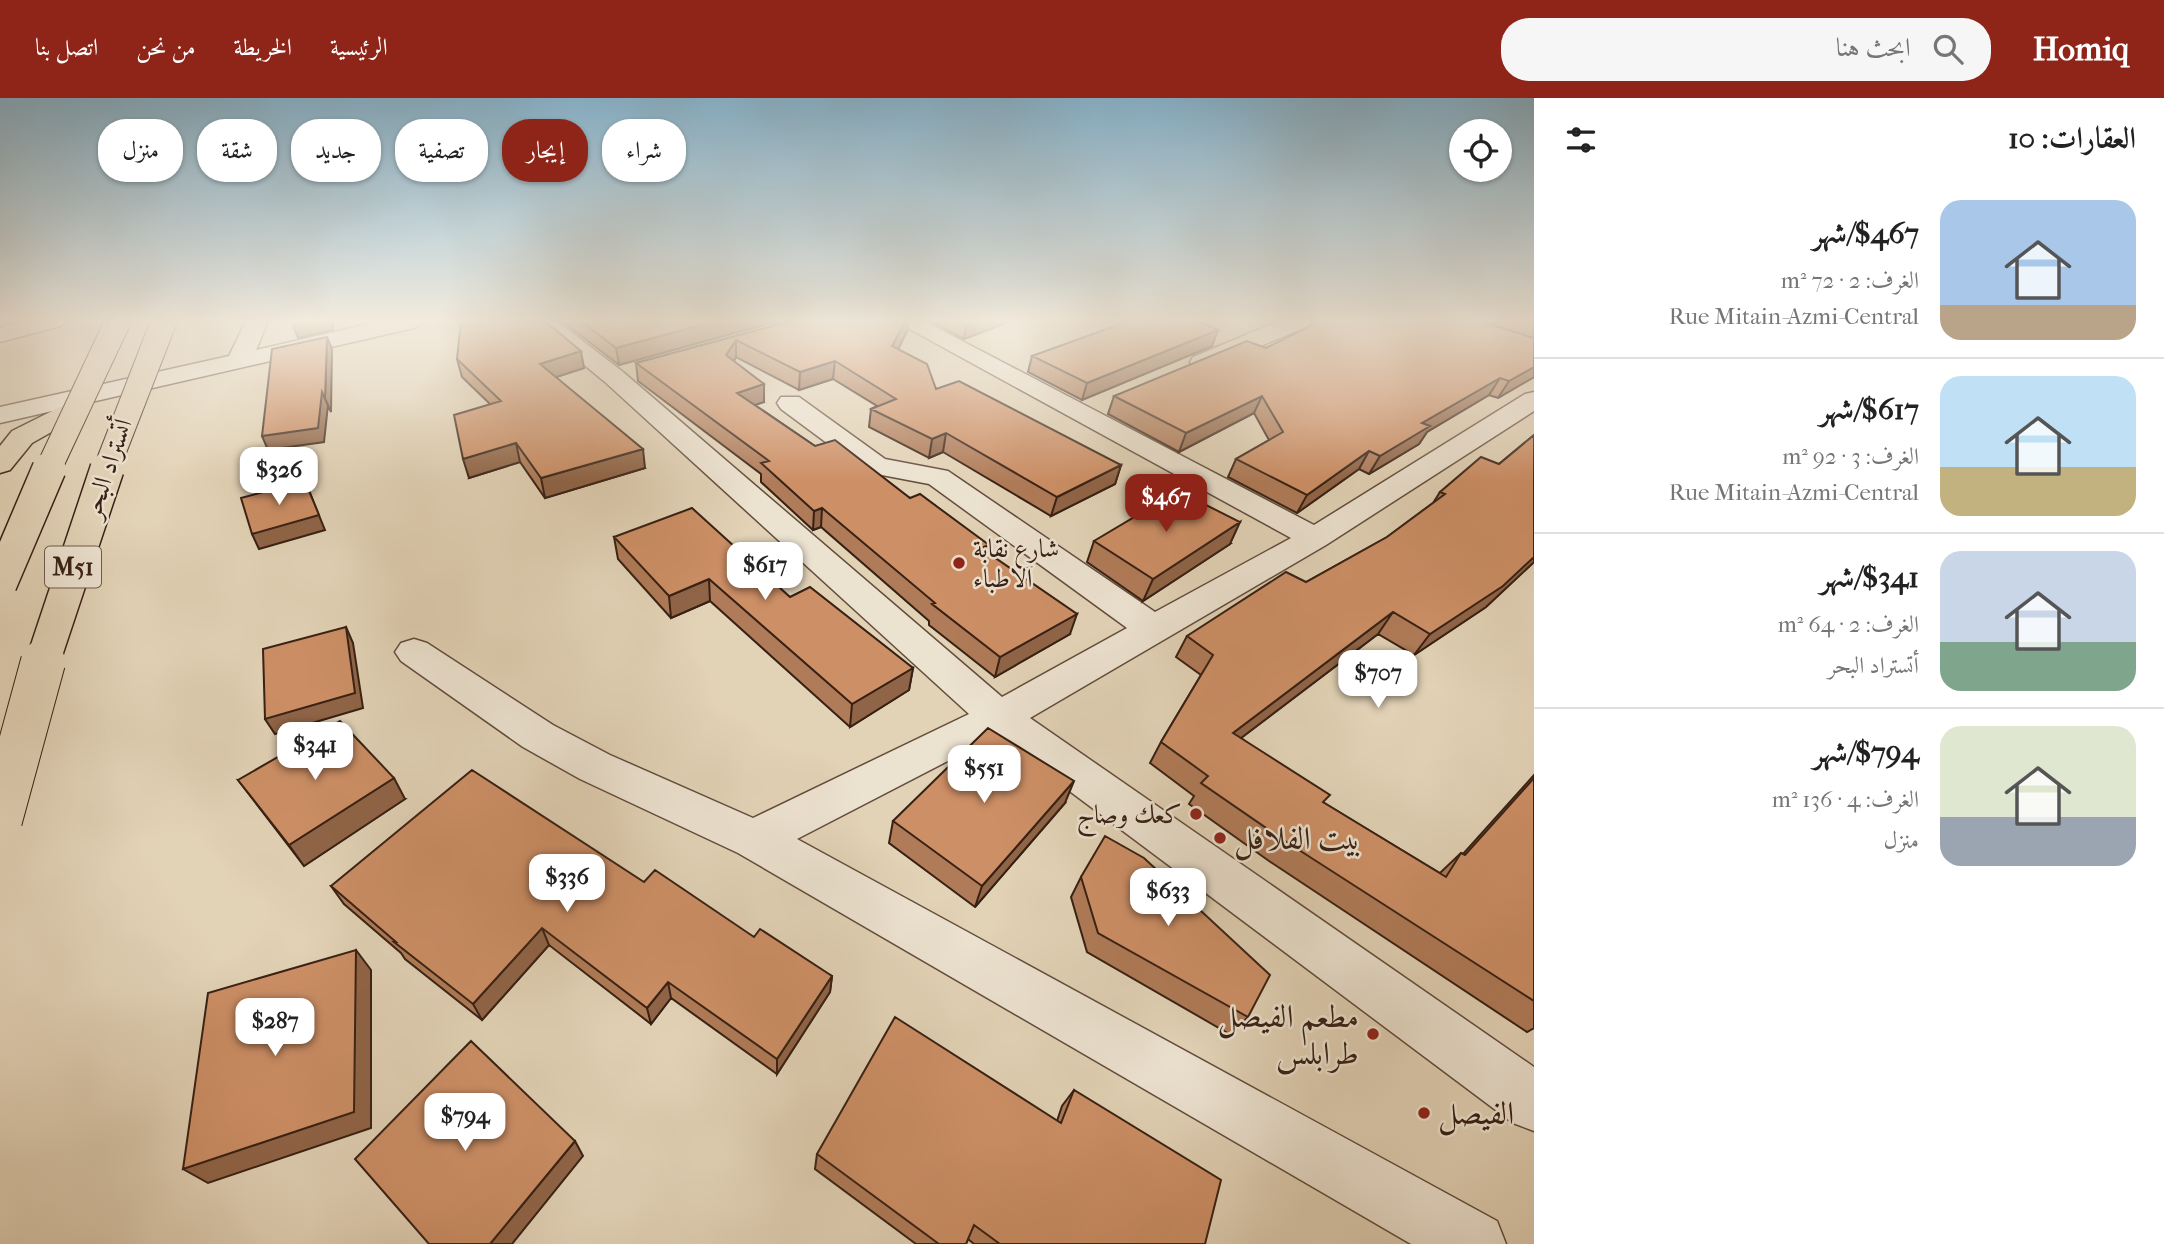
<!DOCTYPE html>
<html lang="ar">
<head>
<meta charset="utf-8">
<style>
	body { margin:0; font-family:"IM FELL French Canon",Amiri,serif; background:#f6f6f6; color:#222; direction:rtl; height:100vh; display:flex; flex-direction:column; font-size:26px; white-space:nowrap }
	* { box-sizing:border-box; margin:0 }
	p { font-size:23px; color:#767676 }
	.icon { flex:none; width:38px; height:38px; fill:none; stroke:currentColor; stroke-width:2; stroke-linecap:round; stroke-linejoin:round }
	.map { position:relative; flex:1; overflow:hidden; direction:ltr }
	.details { display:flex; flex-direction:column; background:#fff; width:630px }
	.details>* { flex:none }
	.hud { position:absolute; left:21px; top:21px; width:665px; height:63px; direction:rtl; display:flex; gap:14px }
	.tools { position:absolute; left:1449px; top:21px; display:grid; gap:14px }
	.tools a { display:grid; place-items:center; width:63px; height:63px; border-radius:50%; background:#fff; box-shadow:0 2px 5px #0004; font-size:35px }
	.price { position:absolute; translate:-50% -60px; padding:0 16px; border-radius:14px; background:#fff; color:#222; font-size:23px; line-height:46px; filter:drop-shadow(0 2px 4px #0008) }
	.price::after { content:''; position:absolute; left:50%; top:42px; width:21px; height:16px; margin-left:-10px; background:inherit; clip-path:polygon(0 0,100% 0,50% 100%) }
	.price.selected { background:#8f2418; color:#fff }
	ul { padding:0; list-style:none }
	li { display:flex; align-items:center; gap:21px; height:175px; padding:0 28px }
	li+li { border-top:2px solid #e0e0e0 }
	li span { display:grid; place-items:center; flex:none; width:196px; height:140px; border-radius:21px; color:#555 }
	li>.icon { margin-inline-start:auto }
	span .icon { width:84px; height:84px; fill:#fffc; stroke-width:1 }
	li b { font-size:30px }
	h2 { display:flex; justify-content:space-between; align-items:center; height:84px; padding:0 28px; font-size:30px }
	.pill { padding:0 24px; border-radius:28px; background:#fff; box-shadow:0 2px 5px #0004; font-size:24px; line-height:63px }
	.pill.selected { background:#8f2418; color:#fff }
	header { display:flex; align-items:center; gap:42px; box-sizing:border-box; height:98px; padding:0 35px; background:#8f2418; color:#fff }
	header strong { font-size:33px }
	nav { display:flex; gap:38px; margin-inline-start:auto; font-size:24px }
	.search { width:490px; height:63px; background:#f6f6f6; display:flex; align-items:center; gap:18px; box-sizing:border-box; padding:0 24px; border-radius:28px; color:#767676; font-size:26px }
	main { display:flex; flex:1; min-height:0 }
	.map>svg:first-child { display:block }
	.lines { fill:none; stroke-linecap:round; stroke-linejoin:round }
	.minor-casing { stroke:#624c3c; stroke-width:3 }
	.highway-casing { stroke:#372014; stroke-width:3 }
	.minor { fill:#ece2d0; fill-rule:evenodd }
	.highway { fill:#e2d2b6; fill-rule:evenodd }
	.highway-bridge-far2-casing { stroke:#372014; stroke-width:27; stroke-linecap:butt }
	.highway-bridge-far1-casing { stroke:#372014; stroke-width:36; stroke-linecap:butt }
	.highway-bridge-casing { stroke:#372014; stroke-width:46; stroke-linecap:butt }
	.highway-bridge-far2 { stroke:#e2d2b6; stroke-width:25 }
	.highway-bridge-far1 { stroke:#e2d2b6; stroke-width:33 }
	.highway-bridge { stroke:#e2d2b6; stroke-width:44 }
	.wall { fill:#b07b58; stroke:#372014; stroke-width:2 }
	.shaded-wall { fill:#906447; stroke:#372014; stroke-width:2 }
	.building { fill:#cd8f66; stroke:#372014; stroke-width:2 }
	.poi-dot { fill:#8f2418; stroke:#ece2d0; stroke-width:2.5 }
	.labels { text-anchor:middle; stroke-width:5; stroke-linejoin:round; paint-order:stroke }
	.shield { fill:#ece2d0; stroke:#6d5a4c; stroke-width:2 }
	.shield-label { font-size:24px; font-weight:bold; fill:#372014 }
	.street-label { font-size:26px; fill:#372014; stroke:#ece2d0 }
	.poi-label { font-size:26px; fill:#372014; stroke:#ece2d0; text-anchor:start }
	.near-poi-label { font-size:32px; fill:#372014; stroke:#ece2d0; text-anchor:start }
</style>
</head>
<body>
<header>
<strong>Homiq</strong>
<div class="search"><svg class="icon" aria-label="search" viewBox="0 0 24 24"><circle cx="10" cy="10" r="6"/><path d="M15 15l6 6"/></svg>ابحث هنا</div>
<nav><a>الرئيسية</a><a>الخريطة</a><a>من نحن</a><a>اتصل بنا</a></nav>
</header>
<main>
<section class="details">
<h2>العقارات: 10<svg class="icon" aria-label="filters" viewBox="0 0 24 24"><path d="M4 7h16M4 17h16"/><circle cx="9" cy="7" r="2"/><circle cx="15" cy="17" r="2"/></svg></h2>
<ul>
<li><span style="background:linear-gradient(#a9c7e8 75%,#b9a48a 0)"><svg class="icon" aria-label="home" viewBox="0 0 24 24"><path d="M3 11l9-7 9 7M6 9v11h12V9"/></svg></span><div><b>$467/شهر</b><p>الغرف: 2 · 72 m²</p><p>Rue Mitain-Azmi-Central</p></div></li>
<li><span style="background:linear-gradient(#bfe0f5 65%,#c2b280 0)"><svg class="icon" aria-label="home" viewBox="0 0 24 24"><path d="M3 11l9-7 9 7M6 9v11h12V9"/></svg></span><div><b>$617/شهر</b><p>الغرف: 3 · 92 m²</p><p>Rue Mitain-Azmi-Central</p></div></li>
<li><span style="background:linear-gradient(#c9d6e8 65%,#7fa58c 0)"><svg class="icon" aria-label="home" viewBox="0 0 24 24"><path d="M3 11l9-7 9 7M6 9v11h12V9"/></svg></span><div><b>$341/شهر</b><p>الغرف: 2 · 64 m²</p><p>أتستراد البحر</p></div></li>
<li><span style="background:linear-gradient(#dfe7d0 65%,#9aa5b1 0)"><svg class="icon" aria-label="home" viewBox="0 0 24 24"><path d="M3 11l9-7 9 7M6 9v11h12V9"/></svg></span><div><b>$794/شهر</b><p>الغرف: 4 · 136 m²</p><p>منزل</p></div></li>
</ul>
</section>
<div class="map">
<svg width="1534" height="1146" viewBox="0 0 1534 1146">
	<rect width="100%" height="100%" fill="#e2d2b6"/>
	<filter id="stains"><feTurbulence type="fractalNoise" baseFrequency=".00286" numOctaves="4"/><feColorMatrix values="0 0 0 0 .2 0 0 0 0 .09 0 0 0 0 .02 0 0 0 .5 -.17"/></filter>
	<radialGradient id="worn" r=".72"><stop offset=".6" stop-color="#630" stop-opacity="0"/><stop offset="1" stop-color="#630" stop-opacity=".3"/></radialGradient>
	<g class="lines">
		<defs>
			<path id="minor" d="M 25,223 L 64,223 L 61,228 L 0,244 L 0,230 Z
				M 246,223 L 268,223 L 256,252 L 382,223 L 425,223 L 414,230 L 0,325 L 0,309 L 229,258 Z
				M 531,223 L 557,223 L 623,274 L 1002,599 L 1127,530 L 929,386 L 866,374 L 781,311 L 777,305 L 781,299 L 799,299 L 885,361 L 948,373 L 1155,514 L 1291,440 L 895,223 L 924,223 L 1314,427 L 1525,296 L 1534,294 L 1534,313 L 1326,447 L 1030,620 L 1534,969 L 1534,1033 L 1513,1025 L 996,638 L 797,741 L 1497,1123 L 1506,1146 L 1411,1146 L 738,755 L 580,681 L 523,649 L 401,563 L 395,554 L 401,545 L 414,541 L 427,545 L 553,627 L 610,657 L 753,720 L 969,616 L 605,284 Z
				M 1279,223 L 1311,223 L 1308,228 L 1211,269 L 1193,269 L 1190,264 L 1193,259 Z"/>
			<path id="highway" d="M 76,301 L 85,303 L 89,309 L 85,315 L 32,345 L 10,372 L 0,375 L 0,348 L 12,333 Z"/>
		</defs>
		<!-- minor casing -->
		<use href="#minor" class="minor-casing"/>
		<!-- highway casing -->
		<use href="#highway" class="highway-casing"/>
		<!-- minor -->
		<use href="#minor" class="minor"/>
		<!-- highway -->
		<use href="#highway" class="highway"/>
		<defs>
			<path id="highway-bridge-far2" d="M 48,372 L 118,223
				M 106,372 L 164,223"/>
			<path id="highway-bridge-far1" d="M 0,486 L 49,371
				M 42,566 L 107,371"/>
			<path id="highway-bridge" d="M 0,722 L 43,564"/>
		</defs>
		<!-- highway-bridge-far2 casing -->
		<use href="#highway-bridge-far2" class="highway-bridge-far2-casing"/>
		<!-- highway-bridge-far1 casing -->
		<use href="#highway-bridge-far1" class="highway-bridge-far1-casing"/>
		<!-- highway-bridge casing -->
		<use href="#highway-bridge" class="highway-bridge-casing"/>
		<!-- highway-bridge-far2 -->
		<use href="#highway-bridge-far2" class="highway-bridge-far2"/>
		<!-- highway-bridge-far1 -->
		<use href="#highway-bridge-far1" class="highway-bridge-far1"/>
		<!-- highway-bridge -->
		<use href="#highway-bridge" class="highway-bridge"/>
	</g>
	<!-- wall -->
	<path class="wall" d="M 562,223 L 778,223 L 619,267 Z
		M 791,223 L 908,223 L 907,233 L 898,251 L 936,291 L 1121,367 L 1115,386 L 1051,418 L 943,354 L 929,360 L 869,329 L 871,311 L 877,308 L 833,281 L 799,292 L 736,259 L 734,263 L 764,304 L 755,307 L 815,348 L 910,400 L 989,447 L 988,454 L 1070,536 L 995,579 L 929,527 L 929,523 L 821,429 L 813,432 L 761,384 L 761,376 L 638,283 L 636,265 Z
		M 930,223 L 1011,223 L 964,241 Z
		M 1481,223 L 1534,223 L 1534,279 L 1498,300 L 1489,297 L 1427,334 L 1419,346 L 1369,376 L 1359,371 L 1297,415 L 1228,379 L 1236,361 L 1269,342 L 1254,315 L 1179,354 L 1108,316 L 1114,298 L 1266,250 L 1326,225 L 1517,235 Z
		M 1212,248 L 1082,302 L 1028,274 L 1032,258 Z
		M 457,261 L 584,270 L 556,279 L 645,370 L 545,400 L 520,364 L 469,380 L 490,306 L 462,279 Z
		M 1534,337 L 1534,464 L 1486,509 L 1414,557 L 1378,536 L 1241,640 L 1324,705 L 1440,775 L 1461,755 L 1463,756 L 1534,677 L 1534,930 L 1527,934 L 1269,763 L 1189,706 L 1194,698 L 1150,665 L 1161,644 L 1201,577 L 1176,559 L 1187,538 L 1306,484 L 1387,439 L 1433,405 L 1440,394 L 1499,366 Z
		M 614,439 L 790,499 L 913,570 L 909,592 L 850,629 L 710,503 L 671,520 L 618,461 Z
		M 1094,443 L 1230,446 L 1143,503 L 1087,464 Z
		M 238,682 L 405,701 L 304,768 Z
		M 1065,705 L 975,809 L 889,745 L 893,723 Z
		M 1081,779 L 1248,919 L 1231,937 L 1087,854 L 1071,799 Z
		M 644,784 L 832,878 L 830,894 L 777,976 L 671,900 L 651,926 L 549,847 L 482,922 L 405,861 L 401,855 L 344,806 L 331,788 Z
		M 1074,992 L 1205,1146 L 974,1146 L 968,1141 L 966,1146 L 916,1146 L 815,1071 L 817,1056 L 1057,1023 L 1062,1008 Z"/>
	<!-- shaded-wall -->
	<path class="shaded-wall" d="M 310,223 L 333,223 L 333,232 L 298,240 L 293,227 Z
		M 716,223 L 778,223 L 619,267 L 616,250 Z
		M 905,223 L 908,223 L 907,233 L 891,266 L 892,248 Z
		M 969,223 L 1011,223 L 964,241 L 967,224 Z
		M 1218,232 L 1212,248 L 1082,302 L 1087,285 Z
		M 327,239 L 332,251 L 331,314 L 325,301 Z
		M 736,242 L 736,259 L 727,274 L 726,257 Z
		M 581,253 L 584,270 L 544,283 L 540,266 Z
		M 835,263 L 833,281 L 799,292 L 800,274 Z
		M 1534,269 L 1534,279 L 1498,300 L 1509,283 Z
		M 1500,280 L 1489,297 L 1427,334 L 1419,346 L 1369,376 L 1380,358 L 1422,325 Z
		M 764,286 L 764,304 L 737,313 L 737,295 Z
		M 322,294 L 328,307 L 324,344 L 268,352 L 262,338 Z
		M 1262,298 L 1254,315 L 1179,354 L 1186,335 Z
		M 946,335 L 943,354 L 929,360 L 932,341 Z
		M 516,345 L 520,364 L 469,380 L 463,361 Z
		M 643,351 L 645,370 L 545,400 L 541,380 Z
		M 1369,353 L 1359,371 L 1297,415 L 1307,397 Z
		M 1121,367 L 1115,386 L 1051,418 L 1057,399 Z
		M 305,383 L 325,432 L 259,451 L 252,436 Z
		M 822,410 L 821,429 L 813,432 L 814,413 Z
		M 1240,424 L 1230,446 L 1143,503 L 1153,481 Z
		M 989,447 L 985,466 L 981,450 Z
		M 1534,459 L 1534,464 L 1486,509 L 1414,557 L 1430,536 Z
		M 709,481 L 710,503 L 671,520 L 669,498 Z
		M 1393,514 L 1378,536 L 1220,656 L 1233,635 Z
		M 1077,516 L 1070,536 L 995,579 L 1000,559 Z
		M 346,529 L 353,545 L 363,610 L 275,636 L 265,621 Z
		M 913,570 L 909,592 L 850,629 L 852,606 Z
		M 394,680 L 405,701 L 304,768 L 289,747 Z
		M 1074,683 L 1065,705 L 975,809 L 982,788 Z
		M 542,830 L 549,847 L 482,922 L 473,906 Z
		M 356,852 L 371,872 L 371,1030 L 208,1085 L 183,1071 Z
		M 832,878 L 830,894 L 777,976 L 777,961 Z
		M 668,884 L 671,900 L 651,926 L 647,910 Z
		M 575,1043 L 583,1058 L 512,1146 L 490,1146 Z"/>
	<!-- building -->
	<path class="building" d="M 291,223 L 310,223 L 293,227 Z
		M 461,223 L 545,223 L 581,253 L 540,266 L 643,351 L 541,380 L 516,345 L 463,361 L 454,317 L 501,303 L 457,261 Z
		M 581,223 L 716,223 L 616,250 Z
		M 791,223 L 905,223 L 892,248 L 927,266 L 936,291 L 959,283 L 1121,367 L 1057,399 L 946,335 L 932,341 L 871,311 L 896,301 L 835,263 L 800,274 L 736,242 L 726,257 L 764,286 L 737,295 L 815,348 L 835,342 L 910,400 L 920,396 L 989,447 L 981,450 L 1077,516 L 1000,559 L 932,506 L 935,505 L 822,410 L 814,413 L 761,365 L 769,363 L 636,265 Z
		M 1129,223 L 1197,223 L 1218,232 L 1087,285 L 1032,258 Z
		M 1320,223 L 1326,225 L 1329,223 L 1478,223 L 1534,240 L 1534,269 L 1509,283 L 1500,280 L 1422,325 L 1430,328 L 1380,358 L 1369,353 L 1307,397 L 1236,361 L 1283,334 L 1262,298 L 1186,335 L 1114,298 L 1247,243 L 1266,250 Z
		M 327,239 L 325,301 L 322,294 L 318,330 L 262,338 L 272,251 Z
		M 1534,337 L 1534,459 L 1503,488 L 1430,536 L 1393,514 L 1233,635 L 1330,697 L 1323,704 L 1446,779 L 1461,755 L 1465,757 L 1534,680 L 1534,903 L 1285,743 L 1201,685 L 1208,678 L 1161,644 L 1213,557 L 1187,538 L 1286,474 L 1306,484 L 1387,439 L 1445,396 L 1440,394 L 1481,359 L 1499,366 Z
		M 305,383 L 319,417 L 252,436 L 241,400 Z
		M 1178,393 L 1240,424 L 1153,481 L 1094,443 Z
		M 692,410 L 790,499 L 810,489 L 913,570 L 852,606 L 709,481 L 669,498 L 614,439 Z
		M 346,529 L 355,595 L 265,621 L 263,551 Z
		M 340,623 L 394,680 L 289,747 L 238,682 Z
		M 988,630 L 1074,683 L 982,788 L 893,723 Z
		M 472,672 L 644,784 L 655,772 L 754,839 L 760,831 L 832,878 L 777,961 L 668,884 L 647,910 L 542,830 L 473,906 L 394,844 L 396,844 L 331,788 Z
		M 1105,738 L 1144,760 L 1270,877 L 1248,919 L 1098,835 L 1081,779 Z
		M 356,852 L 354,1014 L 183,1071 L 208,895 Z
		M 895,919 L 1061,1025 L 1074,992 L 1221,1082 L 1205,1146 L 1000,1146 L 974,1127 L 966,1146 L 939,1146 L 817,1056 Z
		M 471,943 L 575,1043 L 490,1146 L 429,1146 L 355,1061 Z"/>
	<!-- sky -->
	<linearGradient id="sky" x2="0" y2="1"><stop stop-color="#87b6d1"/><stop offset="0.58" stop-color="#f2ebde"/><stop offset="1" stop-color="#f2ebde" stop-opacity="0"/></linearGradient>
	<rect width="1534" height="384" fill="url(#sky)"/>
	<!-- markers -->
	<g class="poi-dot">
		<circle cx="959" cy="465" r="7"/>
		<circle cx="1196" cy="716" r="7"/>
		<circle cx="1220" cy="740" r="7"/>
		<circle cx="1373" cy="936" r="7"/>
		<circle cx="1424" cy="1015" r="7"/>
	</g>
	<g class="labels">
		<!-- shield labels -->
		<rect class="shield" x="45" y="448.5" width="56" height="41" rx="5"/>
		<g class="shield-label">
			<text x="73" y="477">M51</text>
		</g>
		<!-- street labels -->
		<g class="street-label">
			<text transform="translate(107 370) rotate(-71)" y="9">أتستراد البحر</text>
		</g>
		<!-- poi labels -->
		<g class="poi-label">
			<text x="973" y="459">شارع نقابة<tspan x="973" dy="30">الاطباء</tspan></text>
			<text x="1182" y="725" text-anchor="end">كعك وصاج</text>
		</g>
		<!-- near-poi labels -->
		<g class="near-poi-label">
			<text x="1234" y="751">بيت الفلافل</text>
			<text x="1359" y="929" text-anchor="end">مطعم الفيصل<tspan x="1359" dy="37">طرابلس</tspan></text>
			<text x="1438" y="1026">الفيصل</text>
		</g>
	</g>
	<rect width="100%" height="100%" filter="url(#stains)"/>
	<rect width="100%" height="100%" fill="url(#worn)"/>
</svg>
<div class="tools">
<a><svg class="icon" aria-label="locate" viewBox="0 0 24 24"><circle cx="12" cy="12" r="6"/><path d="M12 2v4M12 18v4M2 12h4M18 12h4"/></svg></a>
</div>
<b class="price" style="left:279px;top:409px">$326</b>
<b class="price selected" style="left:1166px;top:436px">$467</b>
<b class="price" style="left:765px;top:504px">$617</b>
<b class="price" style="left:1378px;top:612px">$707</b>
<b class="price" style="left:315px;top:684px">$341</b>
<b class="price" style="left:984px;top:707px">$551</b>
<b class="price" style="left:567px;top:816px">$336</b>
<b class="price" style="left:1168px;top:830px">$633</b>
<b class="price" style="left:275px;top:960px">$287</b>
<b class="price" style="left:465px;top:1055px">$794</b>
<div class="hud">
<a class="pill">شراء</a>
<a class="pill selected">إيجار</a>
<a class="pill">تصفية</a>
<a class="pill">جديد</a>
<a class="pill">شقة</a>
<a class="pill">منزل</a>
</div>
</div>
</main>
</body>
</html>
